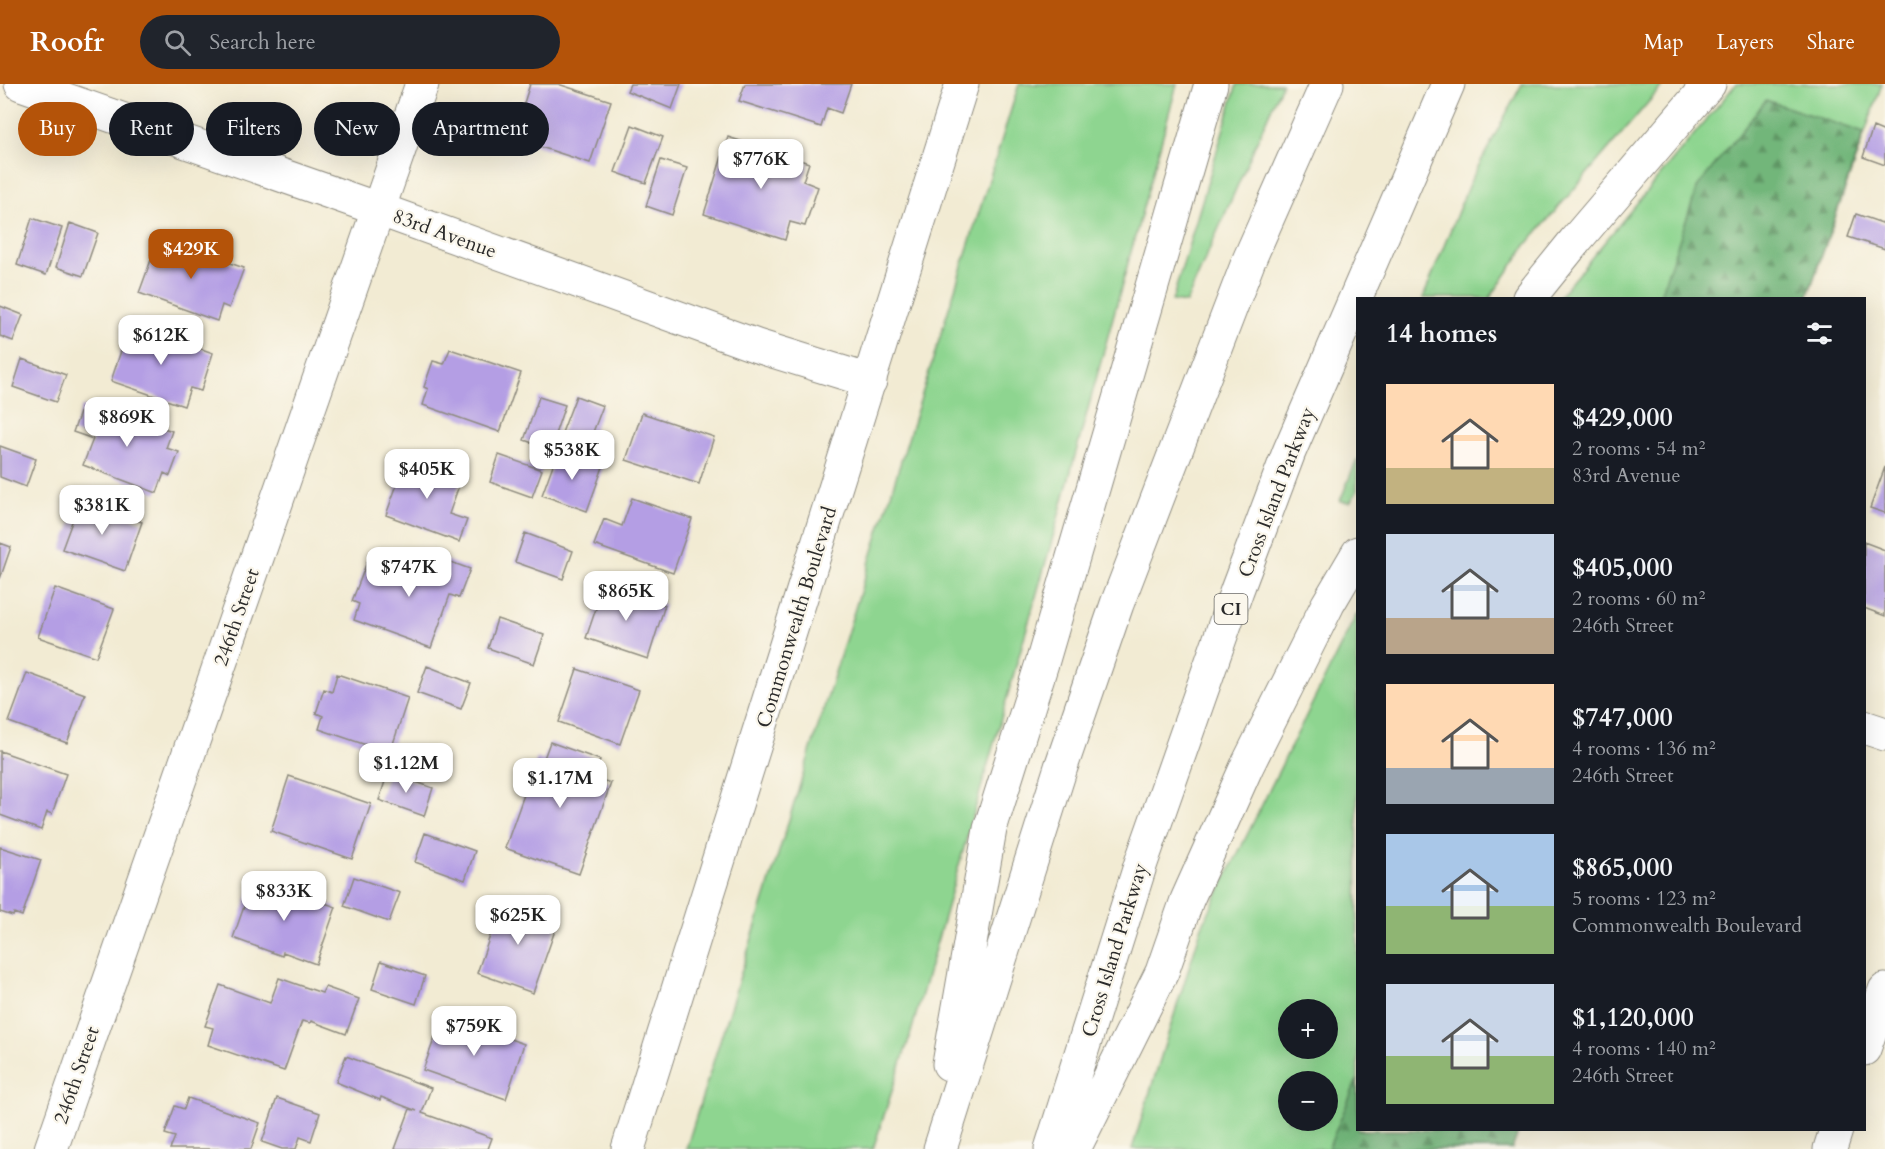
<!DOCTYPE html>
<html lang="en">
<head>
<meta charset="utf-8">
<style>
	body { margin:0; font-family:Cardo,serif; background:#20242c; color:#f1f3f6; height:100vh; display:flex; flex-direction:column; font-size:22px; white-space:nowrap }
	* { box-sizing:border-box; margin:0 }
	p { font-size:20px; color:#9ea1a6 }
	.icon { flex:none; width:33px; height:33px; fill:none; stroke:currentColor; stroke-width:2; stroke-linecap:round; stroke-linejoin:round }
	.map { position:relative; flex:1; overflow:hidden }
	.side { position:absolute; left:1356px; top:213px; width:510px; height:834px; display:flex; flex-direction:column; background:#171b24; border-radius:0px; box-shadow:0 6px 24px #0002 }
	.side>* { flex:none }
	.banner { position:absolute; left:18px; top:18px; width:570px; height:54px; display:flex; gap:12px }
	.tools { position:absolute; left:1278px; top:915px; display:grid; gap:12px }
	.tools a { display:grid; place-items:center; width:60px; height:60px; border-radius:50%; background:#171b24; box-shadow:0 6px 24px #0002; font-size:30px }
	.price { position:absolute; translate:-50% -51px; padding:0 14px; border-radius:12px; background:#fff; color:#222; font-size:20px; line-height:39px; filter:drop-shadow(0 2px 3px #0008) }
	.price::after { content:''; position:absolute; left:50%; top:36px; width:18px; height:14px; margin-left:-9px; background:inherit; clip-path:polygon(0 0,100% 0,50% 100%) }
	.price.active { background:#b45309; color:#fff }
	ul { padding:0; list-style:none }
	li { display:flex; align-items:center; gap:18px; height:150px; padding:0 30px }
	li span { display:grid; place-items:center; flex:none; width:168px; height:120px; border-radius:0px; color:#555 }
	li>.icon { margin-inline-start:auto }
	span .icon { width:72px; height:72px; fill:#fffc; stroke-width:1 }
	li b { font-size:26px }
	h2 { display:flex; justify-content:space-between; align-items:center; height:72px; padding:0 30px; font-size:26px }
	.pill { padding:0 21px; border-radius:27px; background:#171b24; box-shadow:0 6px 24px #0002; font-size:21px; line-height:54px }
	.pill.active { background:#b45309; color:#fff }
	header { display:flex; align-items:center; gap:36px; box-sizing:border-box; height:84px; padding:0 30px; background:#b45309; color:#fff }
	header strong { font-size:28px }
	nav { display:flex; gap:33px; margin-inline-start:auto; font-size:21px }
	.search { width:420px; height:54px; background:#20242c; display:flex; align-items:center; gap:15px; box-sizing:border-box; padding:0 21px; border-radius:33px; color:#9ea1a6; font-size:22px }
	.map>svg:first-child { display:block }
	.grass { fill:#8ed590; stroke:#5c805e; stroke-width:1.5; fill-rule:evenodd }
	.forest { fill:url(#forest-firs); stroke:#4e7052; stroke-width:1.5 }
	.building { fill:#b49ee4 }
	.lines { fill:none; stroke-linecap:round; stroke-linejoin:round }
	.street-casing { stroke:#8e8b7f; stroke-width:35 }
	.secondary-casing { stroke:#8e8b7f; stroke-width:35 }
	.highway-casing { stroke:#8e8b7f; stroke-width:35 }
	.street { stroke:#fff; stroke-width:33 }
	.secondary { stroke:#fff; stroke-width:33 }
	.highway { stroke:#fff; stroke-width:33 }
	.labels { text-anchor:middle; stroke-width:4.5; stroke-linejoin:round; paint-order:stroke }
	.shield { fill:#fbf7ec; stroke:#696865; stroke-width:1.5 }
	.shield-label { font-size:18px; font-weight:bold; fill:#2b2b2b }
	.street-label { font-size:20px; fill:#2b2b2b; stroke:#fbf7ec }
</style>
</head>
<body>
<header>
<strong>Roofr</strong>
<div class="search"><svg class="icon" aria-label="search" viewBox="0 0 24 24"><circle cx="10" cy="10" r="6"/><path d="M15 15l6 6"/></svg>Search here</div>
<nav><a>Map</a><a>Layers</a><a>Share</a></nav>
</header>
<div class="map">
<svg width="1885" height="1065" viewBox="0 0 1885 1065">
	<defs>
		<pattern id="forest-firs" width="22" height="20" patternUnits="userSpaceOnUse" patternTransform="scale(1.5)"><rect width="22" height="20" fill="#72b67a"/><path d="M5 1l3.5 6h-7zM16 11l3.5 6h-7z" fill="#5e9464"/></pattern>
	</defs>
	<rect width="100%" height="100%" fill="#fbf7ec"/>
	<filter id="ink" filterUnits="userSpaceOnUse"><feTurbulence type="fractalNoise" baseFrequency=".0167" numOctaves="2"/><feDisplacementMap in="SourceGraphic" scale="12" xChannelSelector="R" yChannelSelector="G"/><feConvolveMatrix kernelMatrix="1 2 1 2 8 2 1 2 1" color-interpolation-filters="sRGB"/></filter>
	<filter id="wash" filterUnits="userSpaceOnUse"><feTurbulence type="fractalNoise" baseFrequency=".008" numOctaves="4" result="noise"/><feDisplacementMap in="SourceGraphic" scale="24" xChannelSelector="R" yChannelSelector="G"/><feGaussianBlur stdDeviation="1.35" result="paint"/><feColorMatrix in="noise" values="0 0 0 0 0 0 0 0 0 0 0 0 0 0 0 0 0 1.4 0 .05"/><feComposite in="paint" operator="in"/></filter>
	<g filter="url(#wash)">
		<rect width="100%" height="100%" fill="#f2ebd3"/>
		<!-- grass -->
		<path class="grass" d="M 1019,0 L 1177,0 L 1049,467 L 910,952 L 873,1065 L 686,1065 Z
			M 1237,0 L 1282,0 L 1186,219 L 1172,217 Z
			M 1522,0 L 1664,0 L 1527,160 L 1490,214 L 1423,214 L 1469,100 Z
			M 1736,0 L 1882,0 L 1807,214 L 1558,214 Z
			M 1357,375 L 1357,408 L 1350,418 L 1340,417 Z
			M 1357,529 L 1358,1046 L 1519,1046 L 1512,1065 L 1132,1065 L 1202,842 ZM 1288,926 L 1328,926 L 1328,964 L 1288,964 ZM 1288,998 L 1328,998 L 1328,1036 L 1288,1036 Z"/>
		<!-- forest -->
		<path class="forest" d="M 1766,16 L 1864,49 L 1807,214 L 1659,214 L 1698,102 Z
			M 1357,996 L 1358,1046 L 1519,1046 L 1512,1065 L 1328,1065 Z"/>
		<g id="blocks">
			<!-- building -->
			<path class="building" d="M 530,0 L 558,0 L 611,17 L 590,79 L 513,54 Z
				M 630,0 L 681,0 L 672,25 L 627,7 Z
				M 745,0 L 851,0 L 841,29 L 827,24 L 821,43 L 739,17 Z
				M 632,41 L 663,53 L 646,99 L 615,88 Z
				M 1873,43 L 1885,48 L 1885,81 L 1863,73 Z
				M 728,53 L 809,79 L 803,97 L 818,103 L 805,142 L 790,138 L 785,156 L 704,130 Z
				M 661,76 L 687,84 L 672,131 L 646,122 Z
				M 1856,130 L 1885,140 L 1885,165 L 1848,153 Z
				M 32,134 L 62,144 L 46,191 L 17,181 Z
				M 70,139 L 98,149 L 83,192 L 56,183 Z
				M 159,154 L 244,184 L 229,224 L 222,221 L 217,237 L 139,209 Z
				M 0,222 L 23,231 L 13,257 L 0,252 Z
				M 130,240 L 213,269 L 201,307 L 190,304 L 184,322 L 111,297 Z
				M 450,265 L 521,289 L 500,348 L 423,321 L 428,305 L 424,303 L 433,277 L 444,280 Z
				M 22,275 L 66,291 L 56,318 L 13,303 Z
				M 576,312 L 603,322 L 585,369 L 558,359 Z
				M 539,313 L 565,321 L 550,365 L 524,356 Z
				M 82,323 L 102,330 L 105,323 L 172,347 L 166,364 L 179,368 L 170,392 L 164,389 L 157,409 L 83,381 L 93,355 L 73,348 Z
				M 642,329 L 714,353 L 699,400 L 626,376 Z
				M 0,362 L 36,375 L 26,403 L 0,393 Z
				M 558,367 L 603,383 L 587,427 L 542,411 Z
				M 499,371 L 542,386 L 532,413 L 490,398 Z
				M 407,373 L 462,393 L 449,430 L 467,436 L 459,458 L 386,431 Z
				M 1885,383 L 1885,429 L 1870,424 Z
				M 632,414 L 692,435 L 673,489 L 594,461 L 604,435 L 622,442 Z
				M 80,416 L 142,438 L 125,487 L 62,465 Z
				M 525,449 L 573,467 L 563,495 L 515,478 Z
				M 1864,458 L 1885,466 L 1885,532 L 1864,524 Z
				M 0,459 L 11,463 L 0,495 Z
				M 426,469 L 470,485 L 459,514 L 450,511 L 431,564 L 354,536 L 359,520 L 352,517 L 367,478 L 416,495 Z
				M 604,501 L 665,521 L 648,575 L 586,554 Z
				M 55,504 L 114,525 L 96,573 L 38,553 Z
				M 497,535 L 544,551 L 534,580 L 488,564 Z
				M 427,582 L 471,599 L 461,625 L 417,609 Z
				M 577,585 L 639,606 L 620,660 L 559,638 Z
				M 27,589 L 85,610 L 67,659 L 9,638 Z
				M 337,590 L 408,614 L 390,669 L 319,645 L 323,632 L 316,629 L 324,605 L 332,608 Z
				M 550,658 L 600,676 L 594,694 L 611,699 L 579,790 L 505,764 L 537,674 L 543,677 Z
				M 0,667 L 66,690 L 52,730 L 47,728 L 41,746 L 0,731 Z
				M 388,688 L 433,704 L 424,732 L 379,716 Z
				M 289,692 L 371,720 L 352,775 L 271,747 Z
				M 425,749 L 475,767 L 465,796 L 415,778 Z
				M 0,763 L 41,776 L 22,832 L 14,829 L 13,832 L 0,828 Z
				M 354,793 L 400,809 L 389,838 L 344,822 Z
				M 254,794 L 336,823 L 316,880 L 283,868 L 282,872 L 233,854 Z
				M 503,815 L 559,835 L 533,909 L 477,889 Z
				M 381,877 L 425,892 L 416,920 L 372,905 Z
				M 279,894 L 322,909 L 325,903 L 359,915 L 346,950 L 311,937 L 310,939 L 302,937 L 284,987 L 208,961 L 213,944 L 205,942 L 220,901 L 270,919 Z
				M 443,931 L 524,960 L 506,1015 L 423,986 Z
				M 346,972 L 431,1004 L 422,1029 L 492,1054 L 488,1065 L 395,1065 L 410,1025 L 417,1027 L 381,1013 L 380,1016 L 336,998 Z
				M 188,1014 L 260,1039 L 251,1065 L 170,1065 L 175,1053 L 165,1050 L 175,1022 L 184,1025 Z
				M 277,1014 L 320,1029 L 311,1057 L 300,1053 L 296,1065 L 282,1065 L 262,1058 Z"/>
		</g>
	</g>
	<g filter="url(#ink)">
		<use href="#blocks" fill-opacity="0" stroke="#8e8b7f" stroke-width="1.5"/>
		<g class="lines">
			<defs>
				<path id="street" d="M 21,0 L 378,125 L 757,262 L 870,297
					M 1864,643 L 1885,650
					M 1864,965 L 1885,906
					M 51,1065 L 422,0
					M 1830,1065 L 1836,1046"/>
				<path id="secondary" d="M 628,1065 L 962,0"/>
				<path id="highway" d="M 1529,214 L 1575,157 L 1709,0
					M 949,980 L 990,745 L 1043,576 L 1211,0
					M 940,1065 L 1061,683 L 1117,520 L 1249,176 L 1327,0
					M 1051,1065 L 1141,779 L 1237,506 L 1289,368 L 1448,0
					M 1074,1065 L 1162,888 L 1187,816 L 1247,682 L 1328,520 L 1358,469"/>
			</defs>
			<!-- street casing -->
			<use href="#street" class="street-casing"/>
			<!-- secondary casing -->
			<use href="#secondary" class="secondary-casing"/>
			<!-- highway casing -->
			<use href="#highway" class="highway-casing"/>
			<!-- street -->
			<use href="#street" class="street"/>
			<!-- secondary -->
			<use href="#secondary" class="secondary"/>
			<!-- highway -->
			<use href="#highway" class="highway"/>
		</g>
	</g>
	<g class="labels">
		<!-- shield labels -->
		<rect class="shield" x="1214.5" y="510" width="33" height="30" rx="4.5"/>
		<g class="shield-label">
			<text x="1231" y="531">CI</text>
		</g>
		<!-- street labels -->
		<g class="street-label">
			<text transform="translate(445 149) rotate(20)" y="7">83rd Avenue</text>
			<text transform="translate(1276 408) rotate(-69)" y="7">Cross Island Parkway</text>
			<text transform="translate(236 533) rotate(-71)" y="7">246th Street</text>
			<text transform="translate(796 533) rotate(-73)" y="7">Commonwealth Boulevard</text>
			<text transform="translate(1114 866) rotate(-73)" y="7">Cross Island Parkway</text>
			<text transform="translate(76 991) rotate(-71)" y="7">246th Street</text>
		</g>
	</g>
</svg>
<div class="tools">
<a>+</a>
<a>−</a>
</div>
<b class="price" style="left:761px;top:106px">$776K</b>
<b class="price active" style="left:191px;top:196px">$429K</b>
<b class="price" style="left:161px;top:282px">$612K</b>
<b class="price" style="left:127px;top:364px">$869K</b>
<b class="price" style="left:572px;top:397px">$538K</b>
<b class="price" style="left:427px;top:416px">$405K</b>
<b class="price" style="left:102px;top:452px">$381K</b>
<b class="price" style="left:409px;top:514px">$747K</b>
<b class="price" style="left:626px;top:538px">$865K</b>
<b class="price" style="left:406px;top:710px">$1.12M</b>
<b class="price" style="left:560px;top:725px">$1.17M</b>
<b class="price" style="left:284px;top:838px">$833K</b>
<b class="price" style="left:518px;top:862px">$625K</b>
<b class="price" style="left:474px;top:973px">$759K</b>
<div class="banner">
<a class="pill active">Buy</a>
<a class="pill">Rent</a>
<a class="pill">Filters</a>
<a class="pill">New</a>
<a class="pill">Apartment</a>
</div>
<section class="side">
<h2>14 homes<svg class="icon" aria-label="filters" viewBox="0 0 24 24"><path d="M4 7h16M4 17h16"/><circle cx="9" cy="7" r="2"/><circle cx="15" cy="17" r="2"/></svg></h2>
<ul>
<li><span style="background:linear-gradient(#ffd9b3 70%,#c2b280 0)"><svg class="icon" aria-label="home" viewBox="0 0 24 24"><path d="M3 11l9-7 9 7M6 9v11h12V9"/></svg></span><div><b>$429,000</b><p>2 rooms · 54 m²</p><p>83rd Avenue</p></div></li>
<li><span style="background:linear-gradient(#c9d6e8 70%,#b9a48a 0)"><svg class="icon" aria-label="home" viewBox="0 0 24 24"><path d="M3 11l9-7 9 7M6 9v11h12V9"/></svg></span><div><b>$405,000</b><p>2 rooms · 60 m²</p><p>246th Street</p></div></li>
<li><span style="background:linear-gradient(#ffd9b3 70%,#9aa5b1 0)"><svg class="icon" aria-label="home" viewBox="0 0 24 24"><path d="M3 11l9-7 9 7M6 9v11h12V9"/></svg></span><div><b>$747,000</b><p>4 rooms · 136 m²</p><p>246th Street</p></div></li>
<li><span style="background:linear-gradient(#a9c7e8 60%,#8fb573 0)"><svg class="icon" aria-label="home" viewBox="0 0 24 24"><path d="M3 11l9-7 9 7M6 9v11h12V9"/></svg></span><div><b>$865,000</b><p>5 rooms · 123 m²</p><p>Commonwealth Boulevard</p></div></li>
<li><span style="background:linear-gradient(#c9d6e8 60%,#8fb573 0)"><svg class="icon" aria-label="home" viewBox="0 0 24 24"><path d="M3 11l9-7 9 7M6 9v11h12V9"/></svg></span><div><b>$1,120,000</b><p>4 rooms · 140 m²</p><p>246th Street</p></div></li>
</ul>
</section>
</div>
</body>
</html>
